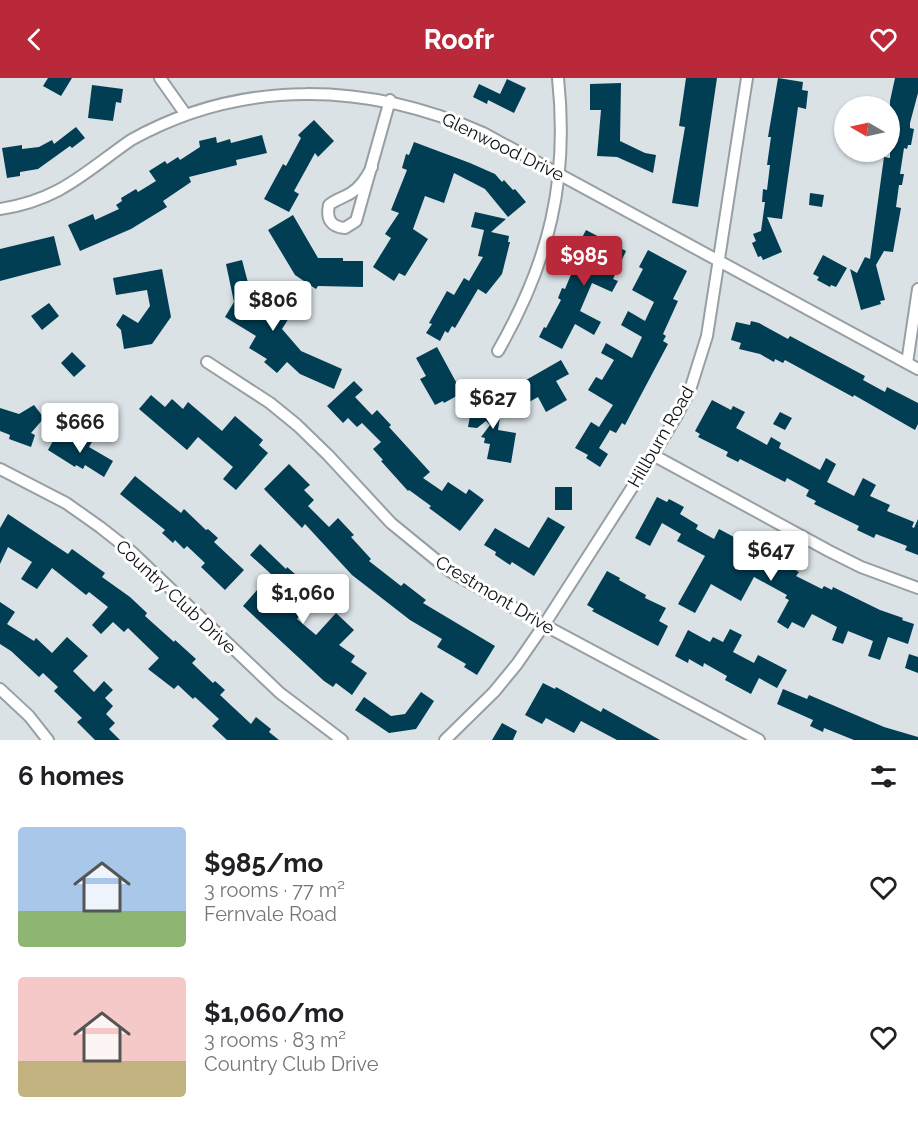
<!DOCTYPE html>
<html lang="en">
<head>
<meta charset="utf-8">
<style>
	body { margin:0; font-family:Raleway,sans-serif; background:#f6f6f6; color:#202124; height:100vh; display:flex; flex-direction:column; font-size:22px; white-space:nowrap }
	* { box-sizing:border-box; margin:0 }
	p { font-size:20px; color:#757577 }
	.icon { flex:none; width:33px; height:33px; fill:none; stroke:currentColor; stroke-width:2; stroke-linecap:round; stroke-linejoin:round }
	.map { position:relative; height:662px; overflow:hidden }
	.drawer { display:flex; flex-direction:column; background:#fff; flex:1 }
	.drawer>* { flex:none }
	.needle { width:39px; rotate:279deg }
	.buttons { position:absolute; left:834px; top:18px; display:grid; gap:12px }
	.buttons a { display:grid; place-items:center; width:66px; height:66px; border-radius:50%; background:#fff; box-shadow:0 2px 4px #0004; font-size:30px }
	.price { position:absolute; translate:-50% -51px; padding:0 14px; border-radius:6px; background:#fff; color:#222; font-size:20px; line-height:39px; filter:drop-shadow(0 2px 3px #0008) }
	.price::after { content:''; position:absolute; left:50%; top:36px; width:18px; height:14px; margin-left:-9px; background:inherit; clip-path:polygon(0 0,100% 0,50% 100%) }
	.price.on { background:#ba2939; color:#fff }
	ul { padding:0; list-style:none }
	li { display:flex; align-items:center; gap:18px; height:150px; padding:0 18px }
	li span { display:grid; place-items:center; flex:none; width:168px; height:120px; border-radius:6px; color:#555 }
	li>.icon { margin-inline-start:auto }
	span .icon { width:72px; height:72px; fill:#fffc; stroke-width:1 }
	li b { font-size:26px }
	h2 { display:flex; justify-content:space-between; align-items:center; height:72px; padding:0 18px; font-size:26px }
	header { display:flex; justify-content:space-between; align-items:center; height:78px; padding:0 18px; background:#ba2939; color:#fff; font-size:27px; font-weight:700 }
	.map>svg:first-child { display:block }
	.building { fill:#013e54 }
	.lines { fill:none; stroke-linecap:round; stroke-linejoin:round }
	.street-casing { stroke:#989fa3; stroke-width:14 }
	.street { stroke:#fff; stroke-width:10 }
	.labels { text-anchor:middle; stroke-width:6; stroke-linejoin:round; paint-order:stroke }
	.street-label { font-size:18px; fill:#0c0e10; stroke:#fff }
</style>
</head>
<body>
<header><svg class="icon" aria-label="back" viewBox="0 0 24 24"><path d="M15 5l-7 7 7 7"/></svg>Roofr<svg class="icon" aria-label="heart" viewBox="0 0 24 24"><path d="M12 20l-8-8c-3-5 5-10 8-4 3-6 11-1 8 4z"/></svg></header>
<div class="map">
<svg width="918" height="662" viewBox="0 0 918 662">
	<rect width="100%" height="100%" fill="#dae2e6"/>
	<!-- building -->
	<path class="building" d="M 48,0 L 72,0 L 61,18 L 43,8 Z
		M 686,0 L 717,0 L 698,129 L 672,125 L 685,49 L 679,48 Z
		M 778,0 L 803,4 L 802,12 L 808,13 L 806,31 L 798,29 L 782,141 L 767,139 L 782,174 L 763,182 L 761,178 L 758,179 L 752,165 L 756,163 L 753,156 L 761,153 L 765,124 L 762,124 L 763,111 L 767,112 L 770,87 L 767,87 L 771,59 L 768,59 Z
		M 895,0 L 918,0 L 918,15 L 910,45 L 910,50 L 914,51 L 911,67 L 908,67 L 907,71 L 904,70 L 900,96 L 904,96 L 902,107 L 899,107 L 896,129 L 901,130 L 893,174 L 884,173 L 876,187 L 885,222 L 880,223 L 881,226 L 861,232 L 850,191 L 857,195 L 865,179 L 870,181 L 884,79 L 890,80 L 890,23 Z
		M 507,1 L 526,10 L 514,35 L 488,22 L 487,26 L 473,19 L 479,6 L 500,16 Z
		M 621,5 L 620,63 L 645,75 L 656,77 L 653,95 L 617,79 L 597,78 L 601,32 L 590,32 L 590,6 Z
		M 92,7 L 123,11 L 121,25 L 116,24 L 113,43 L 88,40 Z
		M 314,42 L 334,63 L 318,79 L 315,75 L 294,113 L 299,116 L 289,134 L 264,121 L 283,86 L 286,88 L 301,60 L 298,57 Z
		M 76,49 L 85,60 L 72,70 L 70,68 L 38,91 L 20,94 L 20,98 L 7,100 L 2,70 L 22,67 L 22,71 L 39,69 L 52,62 L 54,66 Z
		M 262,57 L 267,75 L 236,82 L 237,87 L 189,99 L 191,104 L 163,123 L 167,129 L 131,151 L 80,173 L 68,147 L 93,136 L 95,142 L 119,131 L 116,127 L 122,123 L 121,120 L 136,111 L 138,114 L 156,103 L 149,93 L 165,83 L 167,86 L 178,79 L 180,82 L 200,69 L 199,63 L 216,59 L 217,65 L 230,61 L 231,65 Z
		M 414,64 L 470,85 L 495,96 L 502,104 L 504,102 L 513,112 L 515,111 L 526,124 L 508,139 L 485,111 L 454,95 L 444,125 L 425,118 L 413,151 L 428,161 L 405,198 L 399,195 L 394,203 L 373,189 L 391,160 L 385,156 L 399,135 L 391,132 L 407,92 L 402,90 L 406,76 L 409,77 Z
		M 810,115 L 824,117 L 822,129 L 809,127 Z
		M 475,134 L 506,141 L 491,154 L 509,158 L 508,164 L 510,164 L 502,196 L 486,216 L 478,211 L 455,250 L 452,248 L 448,255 L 445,253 L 440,263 L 426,255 L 432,246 L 429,245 L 447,213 L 454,217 L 464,200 L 469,203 L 483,179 L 478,178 L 484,152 L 471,149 Z
		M 293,137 L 318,180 L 343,180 L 343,183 L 363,183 L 363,209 L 318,208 L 316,211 L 295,197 L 268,152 Z
		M 586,152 L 626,173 L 613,201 L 618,203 L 612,214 L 592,205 L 580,233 L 601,244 L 594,257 L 575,246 L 562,271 L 539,259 L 544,249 L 546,250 L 561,222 L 558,220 L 562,210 L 565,211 L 577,182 L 572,179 Z
		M 54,158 L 61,187 L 0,203 L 0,171 Z
		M 648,172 L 687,193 L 673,221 L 678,223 L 663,256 L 666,258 L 663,263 L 668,266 L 625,347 L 622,345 L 616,355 L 610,352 L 599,370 L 608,376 L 600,389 L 586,380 L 588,377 L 575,370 L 591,344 L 599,349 L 613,327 L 588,312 L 596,299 L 602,302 L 614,282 L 601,275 L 606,265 L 632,280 L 642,259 L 621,247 L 628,233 L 645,243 L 654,224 L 632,212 L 643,191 L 639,189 Z
		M 823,177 L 847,190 L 836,209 L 831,207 L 830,209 L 817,202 L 819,199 L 813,196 Z
		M 242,182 L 252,220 L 273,233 L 279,223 L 294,232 L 282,251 L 301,273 L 342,291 L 334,311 L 300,296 L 287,284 L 277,295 L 264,284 L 267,281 L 249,270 L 256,258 L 225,239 L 234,224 L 226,186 Z
		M 162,191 L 171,239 L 152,266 L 124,271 L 121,252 L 116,247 L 123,236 L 138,245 L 150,228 L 147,212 L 116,217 L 113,200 Z
		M 49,225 L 59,238 L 42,252 L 31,238 Z
		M 751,243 L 759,245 L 788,261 L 790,258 L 865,298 L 863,302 L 885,314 L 887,309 L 918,325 L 918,346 L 915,352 L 854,317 L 853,319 L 785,282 L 783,285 L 775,281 L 774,284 L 760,276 L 739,271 L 741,265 L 731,262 L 736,244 L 750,247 Z
		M 437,269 L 462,315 L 444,325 L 443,323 L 435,327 L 420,301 L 426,298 L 416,280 Z
		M 72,274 L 86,288 L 74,299 L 61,285 Z
		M 561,282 L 569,296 L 556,303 L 567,322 L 546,334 L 538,319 L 529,324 L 519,306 Z
		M 354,303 L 363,312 L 355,319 L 372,337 L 377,332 L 391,347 L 389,349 L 430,394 L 423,400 L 442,413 L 448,404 L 466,416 L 469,411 L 484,422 L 460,453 L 429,430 L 431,428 L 409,412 L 408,413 L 381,383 L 383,382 L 373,371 L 381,364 L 362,345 L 357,349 L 348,340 L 343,345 L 327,328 Z
		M 151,317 L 165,329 L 172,321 L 183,331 L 188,324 L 222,353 L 235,338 L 263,362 L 259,367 L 268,375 L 236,412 L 223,401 L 233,389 L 198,359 L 187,372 L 139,331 Z
		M 473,321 L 502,326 L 498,352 L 516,355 L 511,385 L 487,381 L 490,366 L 484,365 L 485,360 L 481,359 L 490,347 L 486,343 L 477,350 L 468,349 Z
		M 712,322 L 731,332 L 733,328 L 745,334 L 736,350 L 767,367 L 771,359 L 781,365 L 779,370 L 820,392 L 826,380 L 836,386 L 827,404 L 854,418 L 863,400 L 876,407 L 870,418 L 890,427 L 887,433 L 914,444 L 912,449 L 914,450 L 918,441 L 918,477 L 905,472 L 907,468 L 876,456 L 874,460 L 857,452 L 859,448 L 814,426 L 816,423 L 806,418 L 809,412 L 787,400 L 785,404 L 740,381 L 738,384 L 726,378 L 728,374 L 698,359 L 700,356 L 695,353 Z
		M 34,327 L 44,340 L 31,355 L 35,357 L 31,369 L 9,361 L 10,357 L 0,353 L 0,330 L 19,336 Z
		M 780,334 L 792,340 L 785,352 L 773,346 Z
		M 58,354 L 76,365 L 80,357 L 92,364 L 89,369 L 113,383 L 104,399 L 85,387 L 83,391 L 76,387 L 75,389 L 48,372 Z
		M 289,386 L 310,407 L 304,412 L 314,422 L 308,428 L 329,449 L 338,440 L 354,457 L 351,459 L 371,481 L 369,483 L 401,508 L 404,505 L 426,522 L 423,525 L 495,568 L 477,597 L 464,589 L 466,586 L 437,569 L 442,561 L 410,542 L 352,497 L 305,446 L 302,450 L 264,411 Z
		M 135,398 L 181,435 L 184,431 L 206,452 L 208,451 L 218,460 L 214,464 L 244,492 L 225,512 L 201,489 L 205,485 L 187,468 L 184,471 L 175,462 L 173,465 L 162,455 L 165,452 L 120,416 Z
		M 555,409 L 572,409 L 572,432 L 555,432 Z
		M 657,419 L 667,424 L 669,421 L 684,429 L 680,436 L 698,447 L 696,451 L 714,461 L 719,451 L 799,494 L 796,498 L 822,511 L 824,508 L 832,512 L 833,509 L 880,532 L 903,540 L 902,542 L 914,546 L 908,566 L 888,559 L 880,582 L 868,578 L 873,563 L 848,553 L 843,566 L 832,562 L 837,549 L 812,536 L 804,550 L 792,544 L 788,551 L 777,544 L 789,522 L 785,520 L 787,517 L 754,499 L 741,523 L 711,506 L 695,535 L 678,526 L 705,478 L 677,463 L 681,456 L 662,445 L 650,468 L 635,460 Z
		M 8,436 L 68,476 L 72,471 L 105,495 L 102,499 L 130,519 L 147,535 L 145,538 L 174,564 L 175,562 L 196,581 L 192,585 L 213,605 L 215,603 L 225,612 L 220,617 L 251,646 L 256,639 L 271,651 L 269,654 L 279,662 L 227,662 L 212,648 L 219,641 L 195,619 L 193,621 L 178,607 L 174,611 L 148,591 L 159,580 L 128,550 L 124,554 L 113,544 L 101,556 L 92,547 L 108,529 L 89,514 L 86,517 L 52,490 L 37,511 L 21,501 L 32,484 L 8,469 L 0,486 L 0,450 Z
		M 548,439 L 565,449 L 534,498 L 512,484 L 510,487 L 495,477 L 496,474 L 484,467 L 495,450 L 529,470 Z
		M 260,466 L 286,491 L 287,489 L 318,516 L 297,541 L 316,557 L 336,535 L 354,552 L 339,567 L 355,578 L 351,584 L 367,595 L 352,617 L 336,605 L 333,609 L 324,603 L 243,528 L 271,496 L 250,477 Z
		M 607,493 L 620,500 L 619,502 L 646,517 L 645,520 L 666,530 L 659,543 L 668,548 L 658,568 L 592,533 L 594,531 L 587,527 Z
		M 0,524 L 15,534 L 7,546 L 34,563 L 36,560 L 52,575 L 67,559 L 88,578 L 73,593 L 94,614 L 104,603 L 113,612 L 105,620 L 113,628 L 106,636 L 115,645 L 109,651 L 120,662 L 95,662 L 77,644 L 82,640 L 54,613 L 58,609 L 43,595 L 39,599 L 11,573 L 0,566 Z
		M 730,551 L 742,557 L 733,574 L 754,585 L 758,577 L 787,592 L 777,610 L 759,600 L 751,616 L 725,602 L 727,598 L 704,585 L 703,589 L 689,581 L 688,585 L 675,578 L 688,552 L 710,564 L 713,559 L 723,564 Z
		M 909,576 L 918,579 L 918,595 L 905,590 Z
		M 543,605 L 555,611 L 556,609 L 601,634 L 603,630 L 660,662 L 617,662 L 581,643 L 574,655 L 546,640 L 542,646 L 525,637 Z
		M 783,611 L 807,621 L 809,617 L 884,649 L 918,659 L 918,662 L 854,662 L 824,650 L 823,654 L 810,648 L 813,642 L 777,626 Z
		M 421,614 L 434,623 L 416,651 L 389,655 L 355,632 L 364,619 L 391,638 L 405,636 Z
		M 502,645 L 517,653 L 513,662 L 492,662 Z"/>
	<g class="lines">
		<defs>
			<path id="street" d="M 160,0 L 184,34
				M 372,89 C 367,99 361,109 351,115 C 343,120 336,121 329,127 C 326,141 331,149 345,150 L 356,143 L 390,22
				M 0,131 C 60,122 85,94 131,62 C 242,0 368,4 483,55 L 918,291
				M 498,273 C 549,184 569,103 558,0
				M 207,284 L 270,325 L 297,347 L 328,377 L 391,445 L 451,494 L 544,547 L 759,662
				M 907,285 L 918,211
				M 653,377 L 829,473 L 861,489 L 918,510
				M 0,391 L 66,425 L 100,449 L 133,475 L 280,615 L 342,662
				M 0,611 L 29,638 L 48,662
				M 445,662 L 494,614 L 517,586 L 544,547 L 653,377 L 676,339 L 690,312 L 707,258 L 747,0"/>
		</defs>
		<!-- street casing -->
		<use href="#street" class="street-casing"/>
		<!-- street -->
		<use href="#street" class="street"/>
	</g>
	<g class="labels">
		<!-- street labels -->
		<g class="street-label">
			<text transform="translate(503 69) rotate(26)" y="6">Glenwood Drive</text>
			<text transform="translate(661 359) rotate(-60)" y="6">Hillburn Road</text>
			<text transform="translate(495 517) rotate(31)" y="6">Crestmont Drive</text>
			<text transform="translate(176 519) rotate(43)" y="6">Country Club Drive</text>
		</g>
	</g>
</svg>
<div class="buttons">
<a><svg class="needle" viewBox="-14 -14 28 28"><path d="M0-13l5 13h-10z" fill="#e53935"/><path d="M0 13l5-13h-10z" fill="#757577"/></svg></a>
</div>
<b class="price on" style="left:584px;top:209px">$985</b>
<b class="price" style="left:273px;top:254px">$806</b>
<b class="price" style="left:493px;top:352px">$627</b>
<b class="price" style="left:80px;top:376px">$666</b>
<b class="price" style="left:771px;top:504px">$647</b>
<b class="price" style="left:303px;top:547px">$1,060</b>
</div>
<section class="drawer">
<h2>6 homes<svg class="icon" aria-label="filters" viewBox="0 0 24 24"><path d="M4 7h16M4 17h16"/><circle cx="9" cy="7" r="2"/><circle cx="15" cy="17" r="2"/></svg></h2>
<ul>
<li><span style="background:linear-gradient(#a9c7e8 70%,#8fb573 0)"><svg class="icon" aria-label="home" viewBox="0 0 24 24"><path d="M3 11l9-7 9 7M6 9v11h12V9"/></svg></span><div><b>$985/mo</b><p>3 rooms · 77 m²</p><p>Fernvale Road</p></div><svg class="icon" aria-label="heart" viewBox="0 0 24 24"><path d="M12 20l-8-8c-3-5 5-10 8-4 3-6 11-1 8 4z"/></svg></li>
<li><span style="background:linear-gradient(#f6c9c9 70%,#c2b280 0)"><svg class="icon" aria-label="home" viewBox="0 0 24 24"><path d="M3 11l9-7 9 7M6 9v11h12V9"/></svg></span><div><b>$1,060/mo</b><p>3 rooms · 83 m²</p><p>Country Club Drive</p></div><svg class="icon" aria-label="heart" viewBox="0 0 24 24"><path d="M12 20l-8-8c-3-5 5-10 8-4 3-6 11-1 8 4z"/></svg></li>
</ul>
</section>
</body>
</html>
